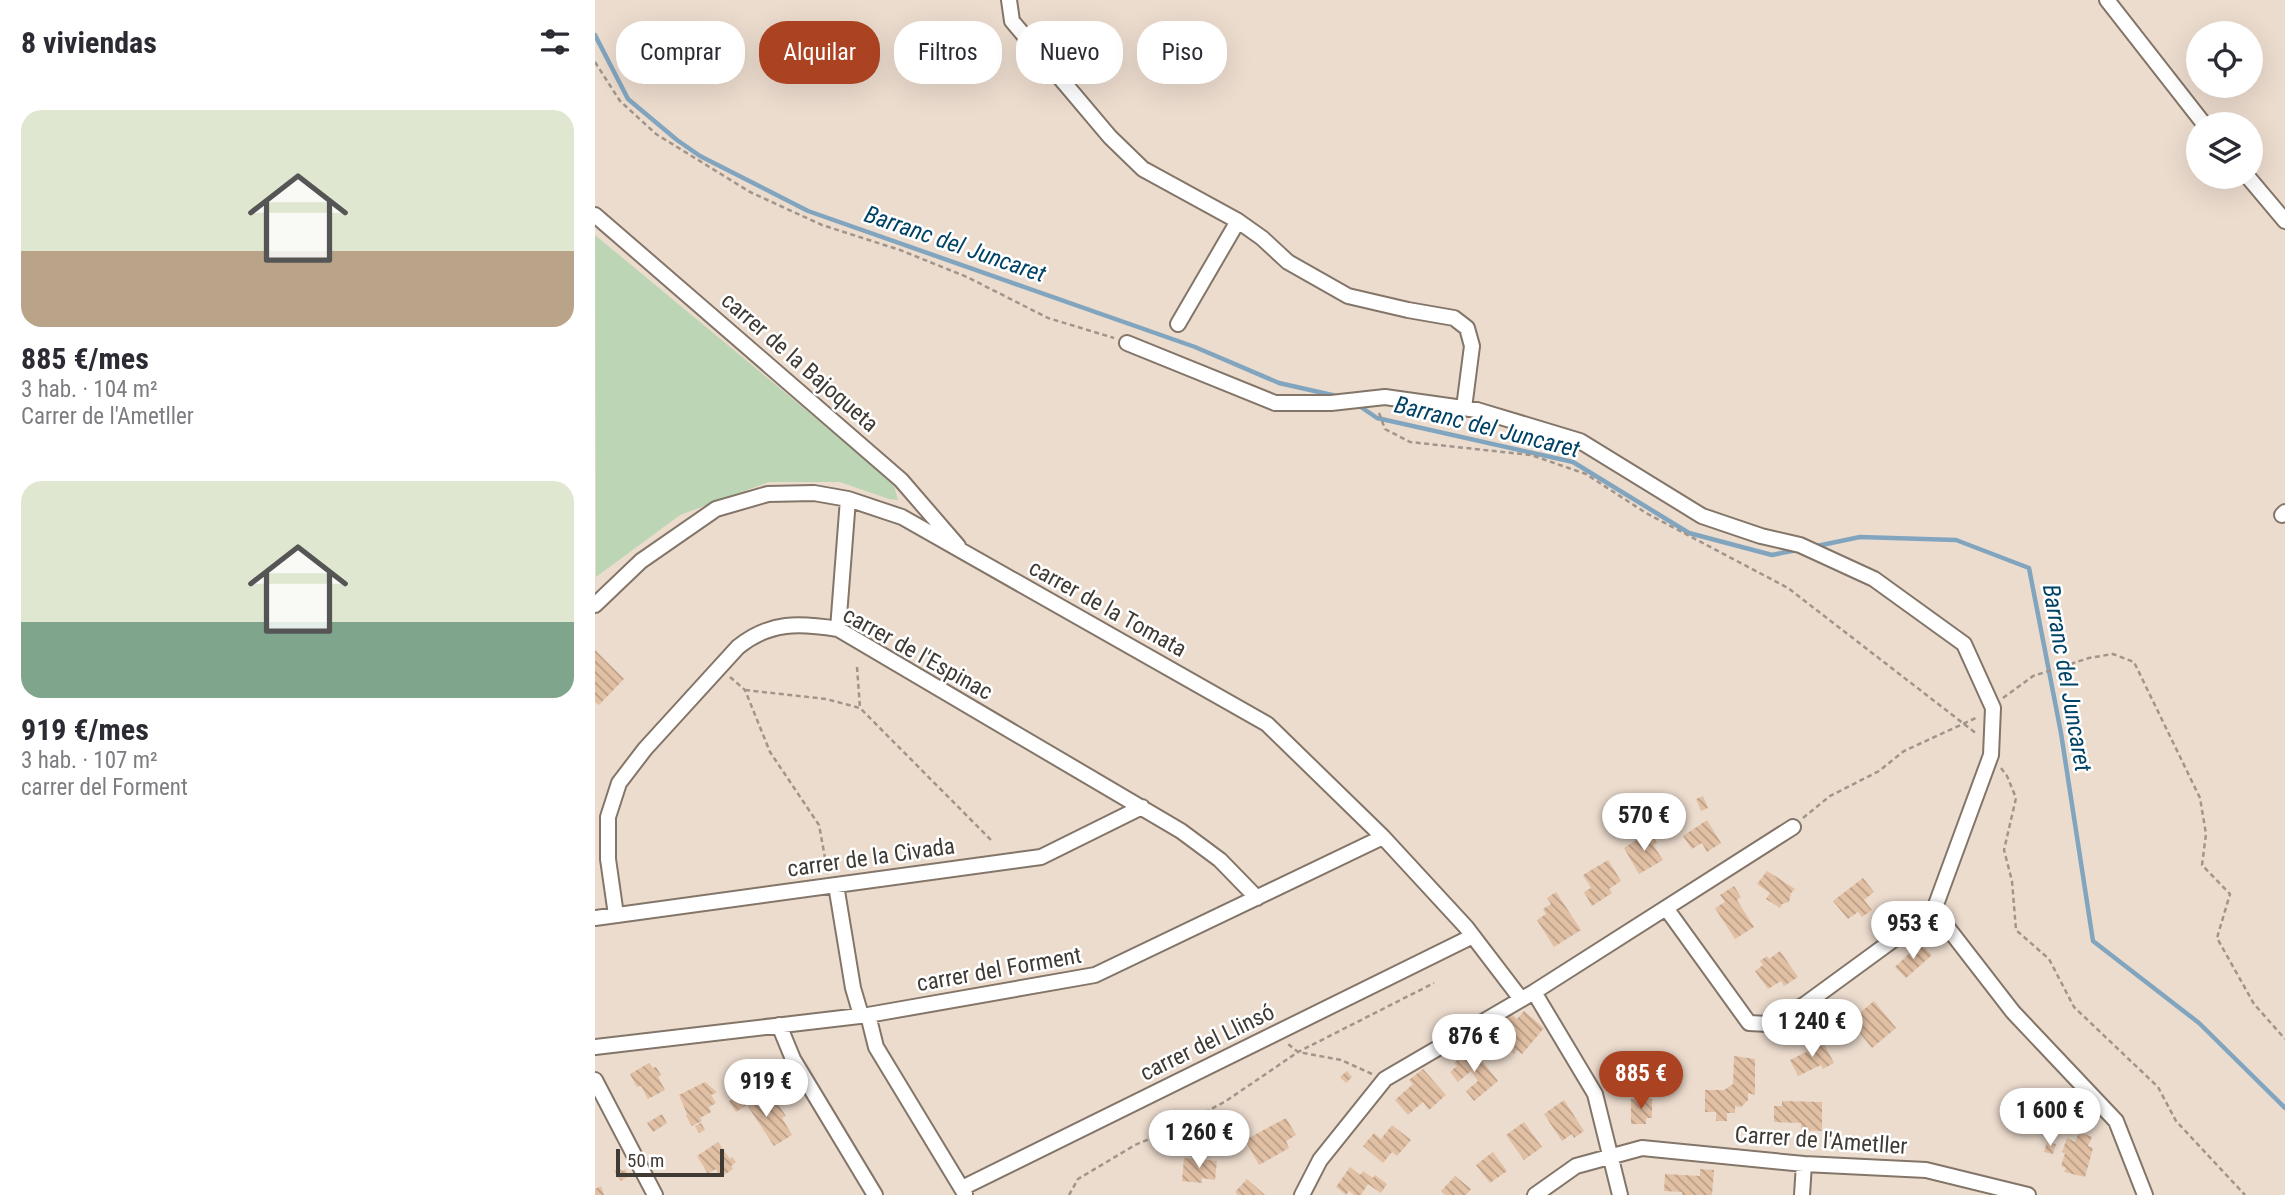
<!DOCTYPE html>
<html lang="es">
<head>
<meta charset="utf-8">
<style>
	body { margin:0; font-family:"Roboto Condensed",sans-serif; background:#f2f2f3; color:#2b2b33; height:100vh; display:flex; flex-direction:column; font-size:26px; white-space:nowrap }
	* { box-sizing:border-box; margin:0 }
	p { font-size:23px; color:#7c7c81 }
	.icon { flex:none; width:38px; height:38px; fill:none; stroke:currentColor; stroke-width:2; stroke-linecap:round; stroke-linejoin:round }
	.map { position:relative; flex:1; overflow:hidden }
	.drawer { display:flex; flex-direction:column; background:#fff; width:595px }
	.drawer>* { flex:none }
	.hud { position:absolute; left:21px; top:21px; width:665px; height:63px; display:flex; gap:14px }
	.controls { position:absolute; left:1591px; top:21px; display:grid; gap:14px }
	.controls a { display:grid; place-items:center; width:77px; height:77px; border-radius:50%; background:#fff; box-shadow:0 7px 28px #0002; font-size:35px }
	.scale { position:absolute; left:21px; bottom:18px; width:108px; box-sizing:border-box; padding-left:7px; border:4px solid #403a34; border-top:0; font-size:19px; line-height:24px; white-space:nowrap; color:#403a34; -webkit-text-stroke:5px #fff; paint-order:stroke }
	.price { position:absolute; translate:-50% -60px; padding:0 16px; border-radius:24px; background:#fff; color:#222; font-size:23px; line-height:46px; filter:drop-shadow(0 2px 4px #0008) }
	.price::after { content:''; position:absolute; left:50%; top:42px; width:21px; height:16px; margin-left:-10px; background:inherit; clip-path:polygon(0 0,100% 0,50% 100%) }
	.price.active { background:#ab4323; color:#fff }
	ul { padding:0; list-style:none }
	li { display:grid; align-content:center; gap:14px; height:371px; padding:0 21px }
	li span { display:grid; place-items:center; height:217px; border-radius:21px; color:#555 }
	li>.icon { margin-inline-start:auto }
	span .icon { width:126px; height:126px; fill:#fffc; stroke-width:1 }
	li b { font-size:30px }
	h2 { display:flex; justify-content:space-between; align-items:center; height:84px; padding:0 21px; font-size:30px }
	.tag { padding:0 24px; border-radius:28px; background:#fff; box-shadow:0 7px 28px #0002; font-size:24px; line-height:63px }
	.tag.active { background:#ab4323; color:#fff }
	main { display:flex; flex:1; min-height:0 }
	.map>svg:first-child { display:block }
	.green { fill:#bcd5b5 }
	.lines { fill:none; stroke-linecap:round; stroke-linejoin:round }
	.stream { stroke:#82a5bf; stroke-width:4.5 }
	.building { fill:url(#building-back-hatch) }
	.minor-casing { stroke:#837568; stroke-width:18 }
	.path { stroke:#a1958b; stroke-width:2.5; stroke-dasharray:5 3.5; stroke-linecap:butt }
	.minor { stroke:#fff; stroke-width:14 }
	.labels { text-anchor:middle; stroke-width:5; stroke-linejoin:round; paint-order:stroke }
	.street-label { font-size:23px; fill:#403a34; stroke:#fff }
	.water-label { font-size:24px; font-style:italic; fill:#004265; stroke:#fff }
</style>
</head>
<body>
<main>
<section class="drawer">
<h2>8 viviendas<svg class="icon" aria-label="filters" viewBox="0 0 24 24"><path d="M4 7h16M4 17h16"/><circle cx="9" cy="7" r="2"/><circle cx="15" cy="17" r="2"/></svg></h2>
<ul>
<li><span style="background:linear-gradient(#dfe7d0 65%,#b9a48a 0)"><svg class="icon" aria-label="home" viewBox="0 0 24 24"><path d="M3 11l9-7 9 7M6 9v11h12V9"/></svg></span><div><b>885 €/mes</b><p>3 hab. · 104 m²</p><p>Carrer de l'Ametller</p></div></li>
<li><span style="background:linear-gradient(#dfe7d0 65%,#7fa58c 0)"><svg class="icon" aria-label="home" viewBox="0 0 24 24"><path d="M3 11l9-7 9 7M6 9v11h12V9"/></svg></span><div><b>919 €/mes</b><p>3 hab. · 107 m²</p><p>carrer del Forment</p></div></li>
</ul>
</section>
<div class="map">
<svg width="1690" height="1195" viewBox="0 0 1690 1195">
	<defs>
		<pattern id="building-back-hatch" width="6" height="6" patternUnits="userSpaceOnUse" patternTransform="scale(1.75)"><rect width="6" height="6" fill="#e2c0a4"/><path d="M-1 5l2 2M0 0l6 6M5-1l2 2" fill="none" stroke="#b99d86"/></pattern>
	</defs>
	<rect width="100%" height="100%" fill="#ecdcce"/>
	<!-- green -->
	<path class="green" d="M 0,235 L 298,482 L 303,500 L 294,499 L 245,482 L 174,482 L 85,515 L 1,577 Z"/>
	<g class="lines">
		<!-- stream -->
		<path class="stream" d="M 0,35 L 33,99 L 82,140 L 105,156 L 213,211 L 600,347 L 684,383 L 746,397
			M 763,405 L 782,418 L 978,462 L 1094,533 L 1177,555 L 1202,550
			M 1217,547 L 1265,537 L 1361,540 L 1434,568 L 1466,733 L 1498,941 L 1604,1023 L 1690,1108"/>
	</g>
	<!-- building -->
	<path class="building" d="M 0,650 L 29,679 L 4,705 L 0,702 Z
		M 1108,796 L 1113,808 L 1106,811 L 1101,799 Z
		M 1112,820 L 1126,843 L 1112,852 L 1107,843 L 1097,849 L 1088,836 Z
		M 1055,831 L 1062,843 L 1058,845 L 1068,860 L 1044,874 L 1029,848 Z
		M 1013,860 L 1026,881 L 1014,889 L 1017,893 L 997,906 L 989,892 L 996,888 L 988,875 Z
		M 1172,871 L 1200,889 L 1196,893 L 1194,902 L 1187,904 L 1185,908 L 1171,899 L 1175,893 L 1162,884 Z
		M 1268,878 L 1279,892 L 1269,900 L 1277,910 L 1267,917 L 1263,912 L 1253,919 L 1238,901 Z
		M 1139,886 L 1146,897 L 1142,900 L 1159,927 L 1140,939 L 1120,908 L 1130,902 L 1125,895 Z
		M 961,892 L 986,930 L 959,947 L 942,920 L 951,914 L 948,909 L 956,904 L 952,898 Z
		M 1325,943 L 1337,955 L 1311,978 L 1300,967 Z
		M 1185,951 L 1203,977 L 1189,986 L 1186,981 L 1173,989 L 1160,971 L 1168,965 L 1165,961 L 1172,956 L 1174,959 Z
		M 1279,1001 L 1301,1028 L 1277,1048 L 1255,1021 Z
		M 929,1011 L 949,1028 L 927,1054 L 922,1050 L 919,1054 L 902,1040 L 909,1032 L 904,1028 L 916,1014 L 922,1019 Z
		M 1221,1041 L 1223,1047 L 1229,1044 L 1239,1063 L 1228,1069 L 1226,1065 L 1203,1076 L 1195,1060 L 1213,1051 L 1211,1046 Z
		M 877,1048 L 903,1081 L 879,1101 L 871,1091 L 883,1081 L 876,1071 L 863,1082 L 855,1072 L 862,1066 L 859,1063 Z
		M 1139,1056 L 1160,1059 L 1160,1095 L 1153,1093 L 1153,1100 L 1146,1107 L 1140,1106 L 1140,1113 L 1132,1113 L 1132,1121 L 1121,1121 L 1121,1112 L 1110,1112 L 1110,1090 L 1129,1090 L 1138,1084 Z
		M 54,1063 L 58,1068 L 61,1067 L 66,1075 L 63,1077 L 70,1090 L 53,1099 L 46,1086 L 42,1087 L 35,1074 Z
		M 828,1069 L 851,1095 L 834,1110 L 828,1102 L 813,1115 L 800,1100 L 818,1084 L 814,1080 Z
		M 752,1071 L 757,1077 L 751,1083 L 745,1077 Z
		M 110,1082 L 122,1092 L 116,1095 L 121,1103 L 114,1107 L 116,1112 L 105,1118 L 107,1121 L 97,1126 L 91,1116 L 92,1114 L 84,1095 Z
		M 146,1094 L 152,1103 L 161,1097 L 168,1111 L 182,1103 L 191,1116 L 187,1118 L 197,1135 L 179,1146 L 152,1105 L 141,1112 L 134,1101 Z
		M 1036,1099 L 1057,1099 L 1057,1118 L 1051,1118 L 1051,1124 L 1036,1124 Z
		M 969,1100 L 989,1131 L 979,1138 L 977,1134 L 967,1141 L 949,1114 Z
		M 1187,1101 L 1227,1102 L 1227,1131 L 1206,1130 L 1206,1123 L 1179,1122 L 1179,1106 L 1187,1106 Z
		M 67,1114 L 72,1123 L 58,1132 L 52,1123 Z
		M 691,1118 L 701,1135 L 691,1141 L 694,1148 L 664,1165 L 650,1140 Z
		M 929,1122 L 947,1147 L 929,1160 L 911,1135 Z
		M 106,1123 L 110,1130 L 104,1133 L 100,1126 Z
		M 797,1125 L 816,1140 L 802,1156 L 797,1152 L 788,1163 L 768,1146 L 779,1133 L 786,1139 Z
		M 1484,1132 L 1497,1137 L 1493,1146 L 1498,1148 L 1490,1177 L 1469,1172 L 1471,1168 L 1466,1166 L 1470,1153 L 1467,1152 L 1472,1138 L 1480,1142 Z
		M 123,1142 L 135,1159 L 137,1157 L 141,1162 L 136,1166 L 138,1169 L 126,1177 L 121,1169 L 113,1174 L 102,1156 Z
		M 1452,1142 L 1461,1144 L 1458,1154 L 1449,1152 Z
		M 898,1152 L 912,1171 L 895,1183 L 881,1165 Z
		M 589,1158 L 622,1161 L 620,1180 L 607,1178 L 607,1183 L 587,1181 Z
		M 755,1167 L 765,1175 L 768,1171 L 778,1178 L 780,1175 L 792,1184 L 786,1193 L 773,1184 L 766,1195 L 759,1195 L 754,1191 L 751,1195 L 741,1187 Z
		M 24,1168 L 27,1171 L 30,1169 L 34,1176 L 26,1181 L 19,1171 Z
		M 1105,1169 L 1119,1170 L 1117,1195 L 1087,1195 L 1087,1192 L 1069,1191 L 1070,1174 L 1105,1176 Z
		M 860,1176 L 876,1189 L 871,1195 L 850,1195 L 846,1191 Z
		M 652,1179 L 670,1195 L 643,1195 L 640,1192 Z
		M 6,1186 L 9,1195 L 0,1195 L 0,1189 Z"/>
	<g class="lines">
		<defs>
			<path id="minor" d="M 414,0 L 417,21 L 515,137 L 548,169 L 643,221 L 667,238 L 693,262 L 753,296 L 813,310 L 859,318 L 872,328 L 877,346 L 869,408
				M 1512,0 L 1609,124
				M 1653,177 L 1690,221
				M 0,215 L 306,480 L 363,546
				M 583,324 L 643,221
				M 532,343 L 680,403 L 736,403 L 790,397 L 882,410 L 985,441 L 1107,516 L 1166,536 L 1205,545 L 1279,579 L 1369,644 L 1398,708 L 1396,755 L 1339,910
				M 1687,515 L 1690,512
				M 0,605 L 46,561 L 121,509 L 173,494 L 219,493 L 253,499 L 307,517 L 672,724 L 788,837 L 871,927 L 926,999
				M 243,629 L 253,499
				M 241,885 L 258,988 L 266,1015
				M 1071,908 L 1154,1023 L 1173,1024 L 1209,1005 L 1339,910
				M 1339,910 L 1418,1012 L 1521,1121 L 1550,1195
				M 21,915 L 13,859 L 13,817 L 24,783 L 50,749 L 143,647 C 175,621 205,623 243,629 L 586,831 L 625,860 L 662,898
				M 0,918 L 446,857 L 547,807
				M 939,992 L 1000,1094 L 1025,1195
				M 273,1015 L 281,1047 L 370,1194
				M 184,1025 L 198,1059 L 280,1195
				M 0,1047 L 273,1015 L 500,975 L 788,837
				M 0,1080 L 60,1195
				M 367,1188 L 878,936
				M 707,1195 L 725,1160 L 790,1079 L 939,992 L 1198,827
				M 940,1195 L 981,1166 L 1047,1148 L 1209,1164 L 1331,1170 L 1433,1195
				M 1207,1195 L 1209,1164"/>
		</defs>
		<!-- minor casing -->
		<use href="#minor" class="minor-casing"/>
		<!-- path -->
		<path class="path" d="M 0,62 L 25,101 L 61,134 L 155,192 L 227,225 L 305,250 L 372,277 L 453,318 L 519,338
			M 784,413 L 790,429 L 815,442 L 936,455 L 991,474 L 1051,513 L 1193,588 L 1382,734
			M 262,667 L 265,708
			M 135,677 L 150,690 L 175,752 L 224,825 L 233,874
			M 150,690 L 231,699 L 265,708 L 397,841
			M 1408,698 L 1438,676 L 1494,658 L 1518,654 L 1539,662 L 1605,798 L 1611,834 L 1607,865 L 1635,894 L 1622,938 L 1659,1004 L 1690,1039
			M 1406,768 L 1412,776 L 1421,798 L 1409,850 L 1417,881 L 1421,930 L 1454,959 L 1479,1007 L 1563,1087 L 1581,1121 L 1650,1195
			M 1208,818 L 1235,796 L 1284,771 L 1309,751 L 1383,717
			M 777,1074 L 746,1060 L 703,1052 L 839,983
			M 474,1195 L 483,1179 L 540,1145 L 585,1126 L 631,1101 L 703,1052 L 693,1044"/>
		<!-- minor -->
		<use href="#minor" class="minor"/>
	</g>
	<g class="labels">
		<!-- street labels -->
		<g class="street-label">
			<text transform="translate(205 362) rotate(41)" y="8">carrer de la Bajoqueta</text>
			<text transform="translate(513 608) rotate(29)" y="8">carrer de la Tomata</text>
			<text transform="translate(323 653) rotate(29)" y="8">carrer de l'Espinac</text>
			<text transform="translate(276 857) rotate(-8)" y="8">carrer de la Civada</text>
			<text transform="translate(404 969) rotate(-10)" y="8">carrer del Forment</text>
			<text transform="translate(612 1042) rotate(-26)" y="8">carrer del Llinsó</text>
			<text transform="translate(1226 1140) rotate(4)" y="8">Carrer de l'Ametller</text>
		</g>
		<!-- water labels -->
		<g class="water-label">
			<text transform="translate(360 244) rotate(19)" y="8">Barranc del Juncaret</text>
			<text transform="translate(892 427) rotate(14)" y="8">Barranc del Juncaret</text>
			<text transform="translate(1472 678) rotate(80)" y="8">Barranc del Juncaret</text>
		</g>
	</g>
</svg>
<div class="controls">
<a><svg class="icon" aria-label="locate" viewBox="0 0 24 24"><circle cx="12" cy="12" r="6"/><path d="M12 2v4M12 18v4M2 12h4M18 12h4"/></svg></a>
<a><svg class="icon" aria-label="layers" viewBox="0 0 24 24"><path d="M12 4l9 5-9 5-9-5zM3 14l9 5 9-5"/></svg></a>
</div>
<div class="scale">50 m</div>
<b class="price" style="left:1049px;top:853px">570 €</b>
<b class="price" style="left:1318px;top:961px">953 €</b>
<b class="price" style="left:1217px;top:1059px">1 240 €</b>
<b class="price" style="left:879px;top:1074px">876 €</b>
<b class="price active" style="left:1046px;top:1111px">885 €</b>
<b class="price" style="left:171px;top:1119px">919 €</b>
<b class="price" style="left:1455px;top:1148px">1 600 €</b>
<b class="price" style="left:604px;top:1170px">1 260 €</b>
<div class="hud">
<a class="tag">Comprar</a>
<a class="tag active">Alquilar</a>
<a class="tag">Filtros</a>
<a class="tag">Nuevo</a>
<a class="tag">Piso</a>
</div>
</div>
</main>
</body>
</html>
